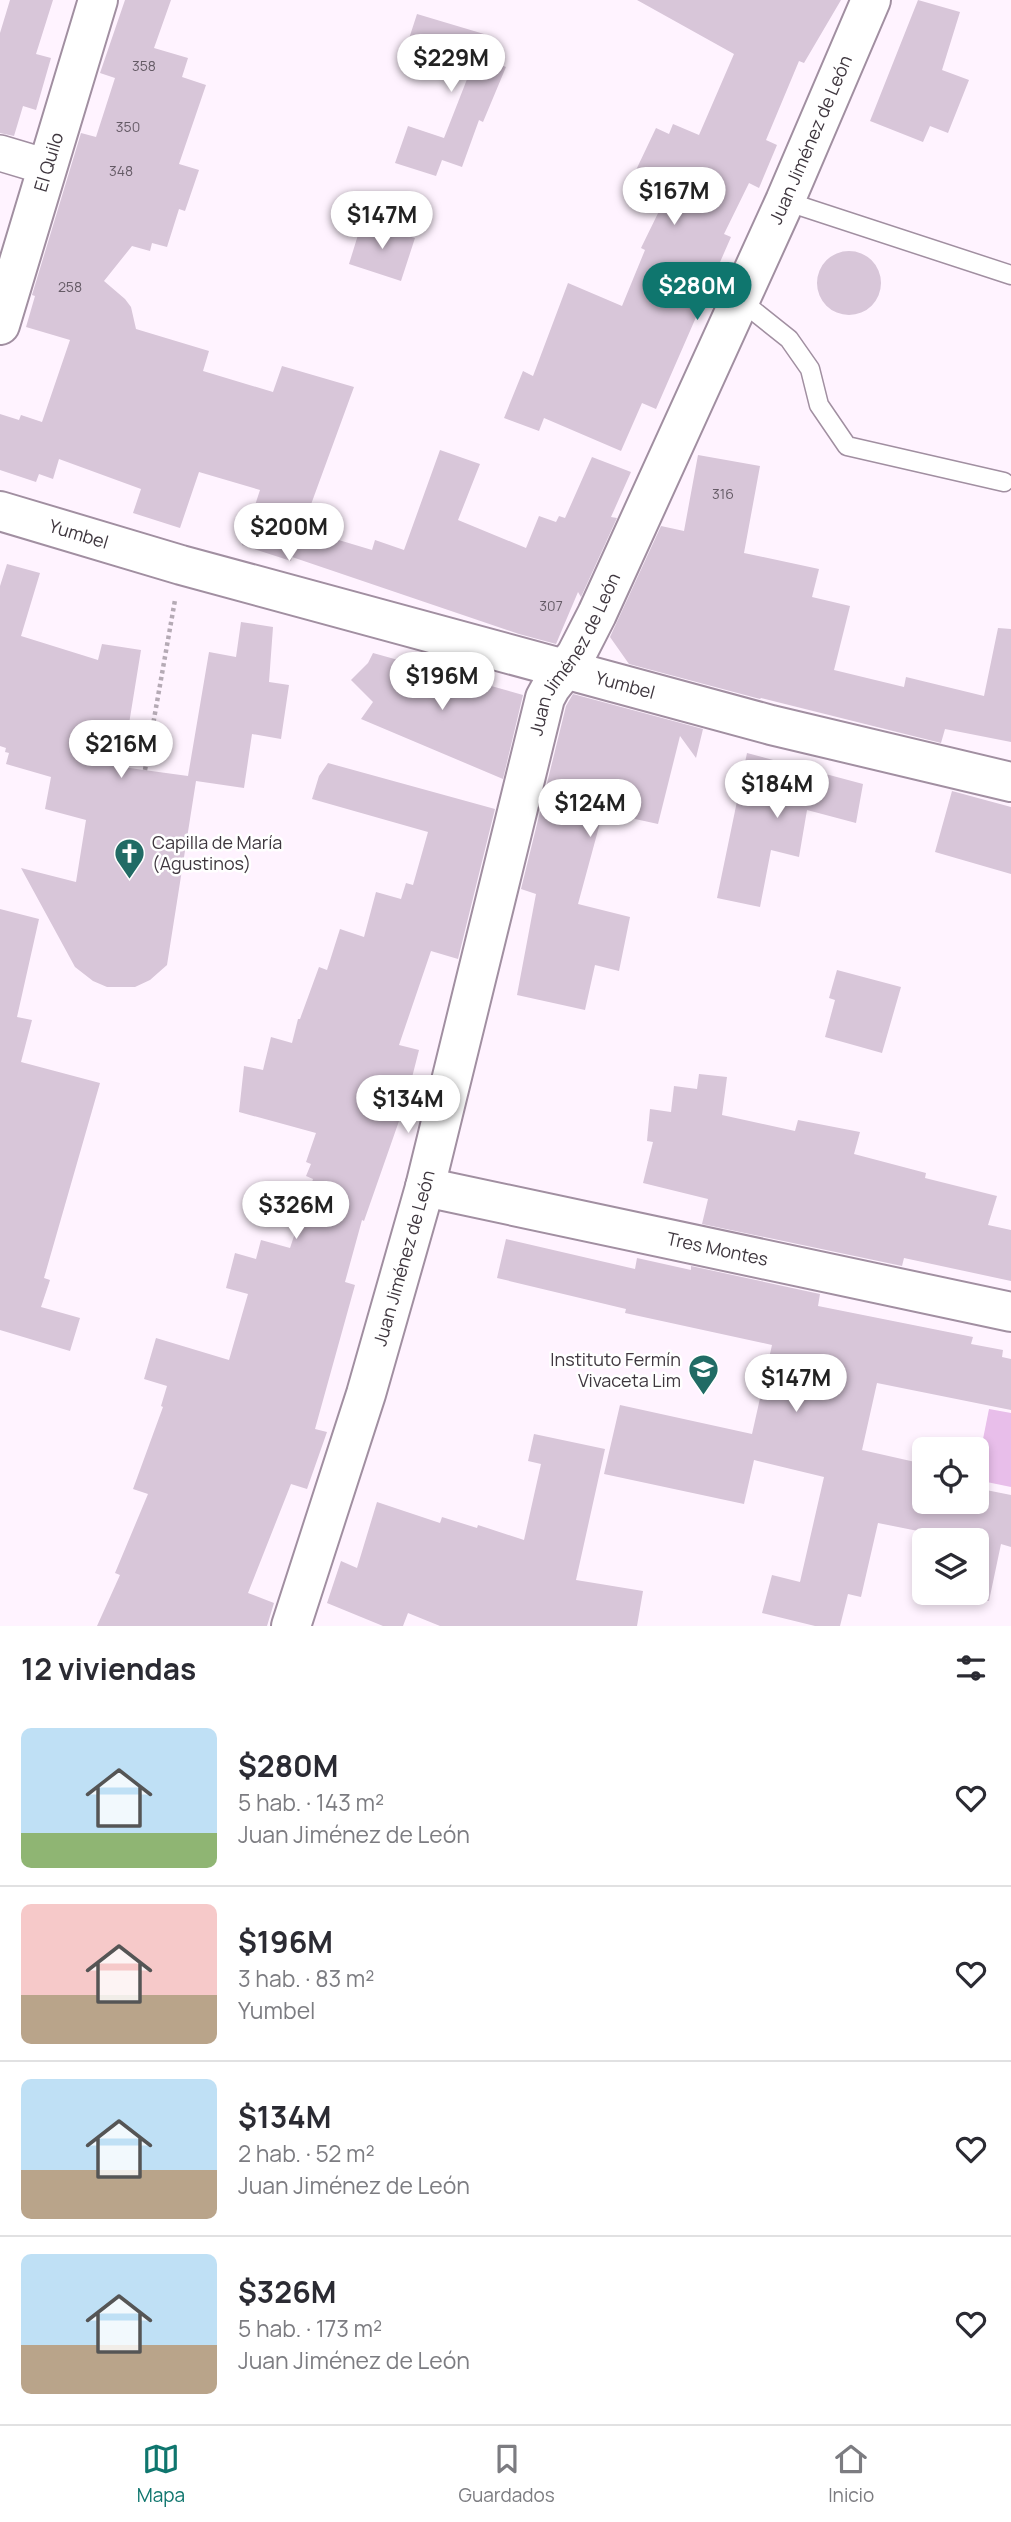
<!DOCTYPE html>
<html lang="es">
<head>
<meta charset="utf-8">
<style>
	body { margin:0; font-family:Manrope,sans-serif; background:#f2f2f3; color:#2b2b33; height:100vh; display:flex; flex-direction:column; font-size:26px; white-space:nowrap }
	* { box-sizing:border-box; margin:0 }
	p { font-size:23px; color:#7c7c81 }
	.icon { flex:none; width:38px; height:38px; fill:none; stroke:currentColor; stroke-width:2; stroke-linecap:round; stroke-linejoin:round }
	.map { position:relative; height:1626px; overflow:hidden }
	.details { display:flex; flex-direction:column; background:#fff; flex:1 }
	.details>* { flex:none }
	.fabs { position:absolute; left:912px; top:1437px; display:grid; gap:14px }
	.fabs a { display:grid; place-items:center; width:77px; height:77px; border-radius:10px; background:#fff; box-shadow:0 4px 10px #0003; font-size:35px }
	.price { position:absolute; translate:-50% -60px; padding:0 16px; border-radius:24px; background:#fff; color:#222; font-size:23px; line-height:46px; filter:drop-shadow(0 2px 4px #0008) }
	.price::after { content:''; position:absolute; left:50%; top:42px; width:21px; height:16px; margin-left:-10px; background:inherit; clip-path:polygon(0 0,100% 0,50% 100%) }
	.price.on { background:#0f766e; color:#fff }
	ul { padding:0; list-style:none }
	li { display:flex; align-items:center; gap:21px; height:175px; padding:0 21px }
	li+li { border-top:2px solid #e1e1e2 }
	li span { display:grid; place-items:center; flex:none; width:196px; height:140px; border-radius:10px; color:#555 }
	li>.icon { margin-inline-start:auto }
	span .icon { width:84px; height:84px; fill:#fffc; stroke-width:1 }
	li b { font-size:30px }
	h2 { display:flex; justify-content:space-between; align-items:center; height:84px; padding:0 21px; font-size:30px }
	.dock { display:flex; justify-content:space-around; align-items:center; height:98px; border-top:2px solid #e1e1e2; background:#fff; font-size:19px; color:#7c7c81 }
	.dock a { display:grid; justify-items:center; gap:4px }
	.dock .on { color:#0f766e }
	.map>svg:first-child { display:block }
	.green { fill:#e8beea }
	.building { fill:#d8c6d9 }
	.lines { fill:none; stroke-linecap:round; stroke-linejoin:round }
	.lane-casing { stroke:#a18fa1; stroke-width:21 }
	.street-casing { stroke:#a18fa1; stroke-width:38 }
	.secondary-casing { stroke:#a18fa1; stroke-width:42 }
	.path { stroke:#b5aab5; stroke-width:4.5; stroke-dasharray:3.5 3.5; stroke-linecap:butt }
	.lane { stroke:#fff; stroke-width:18 }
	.street { stroke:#fff; stroke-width:35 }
	.secondary { stroke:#fff; stroke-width:38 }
	.labels { text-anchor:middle; stroke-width:5; stroke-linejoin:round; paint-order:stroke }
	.number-label { font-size:14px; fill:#655b66 }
	.street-label { font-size:18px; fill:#3f373f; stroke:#fff }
	.poi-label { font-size:18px; fill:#3f373f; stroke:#fff; text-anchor:start }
</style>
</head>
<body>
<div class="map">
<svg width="1011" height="1626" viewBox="0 0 1011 1626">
	<rect width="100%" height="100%" fill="#fff3ff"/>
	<!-- green -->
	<path class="green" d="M 989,1409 L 1011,1413 L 1011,1487 L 977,1480 L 977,1469 Z"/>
	<!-- building -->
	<path class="building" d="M 10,0 L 53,0 L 36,54 L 51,58 L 36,110 L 23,106 L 14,136 L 0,133 L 0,33 Z
		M 125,0 L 171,0 L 154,48 L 188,58 L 182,77 L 206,85 L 179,164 L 199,170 L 185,211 L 179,209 L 167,247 L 152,243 L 150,251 L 132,246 L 104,281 L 125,299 L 131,307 L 136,329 L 209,351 L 203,371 L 273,392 L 282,366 L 354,387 L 302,529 L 372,550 L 375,540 L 404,550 L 440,450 L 480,464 L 458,520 L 526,548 L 539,516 L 556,522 L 559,516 L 565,518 L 592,457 L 631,472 L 611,517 L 617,518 L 581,597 L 578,592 L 556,644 L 519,634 L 292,557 L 291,561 L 242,545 L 260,490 L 199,472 L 180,528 L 133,513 L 141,489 L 59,459 L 53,479 L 39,474 L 36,482 L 0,470 L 0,414 L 19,420 L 21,415 L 42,422 L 70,340 L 26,327 L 35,296 L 32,295 L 81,133 L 96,137 L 115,78 L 100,73 Z
		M 637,0 L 841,0 L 804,63 L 799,61 L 766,140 L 777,145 L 759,188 L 749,183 L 724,234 L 731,237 L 656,409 L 642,403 L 621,451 L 544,418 L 539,431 L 504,418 L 523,371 L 533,376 L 568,283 L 622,306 L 645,250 L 641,248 L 662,205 L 627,189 L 656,128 L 669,134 L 673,124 L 699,135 L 734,54 Z
		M 918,0 L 960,12 L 942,70 L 969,80 L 948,133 L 930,126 L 923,142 L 870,121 Z
		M 417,14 L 484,34 L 471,68 L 476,55 L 506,67 L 483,122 L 479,120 L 462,167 L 442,160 L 436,176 L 395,163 L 408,126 L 444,138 L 471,69 L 405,51 Z
		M 362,222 L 415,238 L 401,281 L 349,264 Z
		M817 283a32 32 0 1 1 64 0a32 32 0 1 1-64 0Z
		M 698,455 L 760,466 L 744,553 L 819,569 L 812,597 L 850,606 L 834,670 L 904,687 L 906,677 L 984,696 L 998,628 L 1011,629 L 1011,742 L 945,729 L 941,743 L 761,698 L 760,699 L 629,664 L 610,637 L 661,526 L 684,531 Z
		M 7,564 L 40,573 L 21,636 L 98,660 L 102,644 L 141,650 L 122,767 L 188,776 L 209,652 L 236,657 L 241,622 L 273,627 L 269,682 L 289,685 L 281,739 L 252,734 L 244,788 L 196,781 L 167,965 L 150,980 L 135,987 L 107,987 L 93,981 L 75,967 L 21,868 L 76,882 L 86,820 L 45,809 L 51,777 L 6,764 L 9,753 L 5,752 L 6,748 L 0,746 L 0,586 Z
		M 373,653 L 523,695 L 503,779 L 361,719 L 373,702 L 351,680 L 368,663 Z
		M 573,694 L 703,729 L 696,758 L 680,736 L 658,824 L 603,812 L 578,904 L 630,917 L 619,971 L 595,965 L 585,1010 L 517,995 L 536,894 L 521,889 L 566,706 Z
		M 747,753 L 863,784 L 856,823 L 807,810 L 799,857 L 771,850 L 760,907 L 717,898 Z
		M 328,763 L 495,809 L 458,959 L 431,951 L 399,1045 L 419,1050 L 406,1101 L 364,1221 L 362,1220 L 345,1282 L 355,1285 L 315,1429 L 327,1432 L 307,1489 L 291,1484 L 248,1593 L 274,1603 L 267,1626 L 97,1626 L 120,1575 L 115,1573 L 148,1494 L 133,1489 L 163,1407 L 161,1406 L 167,1386 L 144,1379 L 156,1338 L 229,1360 L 248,1294 L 226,1288 L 235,1253 L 256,1259 L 261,1240 L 290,1248 L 313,1179 L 306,1176 L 311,1164 L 306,1162 L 316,1133 L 239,1112 L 244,1066 L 263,1070 L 271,1037 L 292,1043 L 298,1019 L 300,1019 L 319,967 L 327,970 L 340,929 L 364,937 L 376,892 L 401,899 L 406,883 L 413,885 L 428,832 L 312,799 L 319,776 Z
		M 952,791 L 1011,807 L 1011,874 L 935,852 Z
		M 0,909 L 39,919 L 17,1017 L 32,1020 L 21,1062 L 100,1083 L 44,1278 L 50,1280 L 41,1307 L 80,1318 L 70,1351 L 0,1330 Z
		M 837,970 L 901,987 L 882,1053 L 825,1037 L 835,1000 L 829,998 Z
		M 699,1074 L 727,1077 L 722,1115 L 795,1131 L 798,1120 L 860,1132 L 854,1154 L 926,1173 L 925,1178 L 997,1196 L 988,1225 L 1011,1230 L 1011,1281 L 904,1258 L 902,1266 L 702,1224 L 708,1199 L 643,1183 L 653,1142 L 647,1141 L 650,1109 L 671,1112 L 674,1086 L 697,1089 Z
		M 506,1239 L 635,1269 L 637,1258 L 691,1270 L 691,1266 L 820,1294 L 818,1306 L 973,1337 L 971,1344 L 1003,1350 L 1002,1357 L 1011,1359 L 1011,1410 L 877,1383 L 862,1450 L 924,1464 L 924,1502 L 976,1502 L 976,1488 L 1011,1495 L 1011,1547 L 1001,1544 L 989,1601 L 976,1599 L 976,1540 L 963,1540 L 878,1523 L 861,1597 L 848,1594 L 840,1626 L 815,1626 L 762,1613 L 772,1575 L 800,1582 L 824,1477 L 754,1460 L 744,1504 L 604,1474 L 620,1405 L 752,1434 L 772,1345 L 625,1313 L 626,1309 L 497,1278 Z
		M 534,1434 L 605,1449 L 576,1580 L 643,1591 L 637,1626 L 440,1626 L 408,1613 L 403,1626 L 383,1626 L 327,1603 L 341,1561 L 357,1568 L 377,1502 L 440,1523 L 442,1517 L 477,1528 L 478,1525 L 524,1540 L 541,1464 L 528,1461 Z"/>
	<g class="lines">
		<defs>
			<path id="lane" d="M 785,201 L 1011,275
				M 740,300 L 789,339 L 810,369 L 819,405 L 847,446 L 1004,482"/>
			<path id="street" d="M 0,153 L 47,167"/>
			<g id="secondary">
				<path id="s1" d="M 0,325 L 98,0"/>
				<path id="s2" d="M 0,511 L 181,565 L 771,725 L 1011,782"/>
				<path id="s3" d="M 425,1187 L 1011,1312"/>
				<path id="s4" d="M 291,1626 L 366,1394 L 425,1187 L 545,698 L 551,687 L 576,655 L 597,614 L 785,201 L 871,0"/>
			</g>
		</defs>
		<!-- lane casing -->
		<use href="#lane" class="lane-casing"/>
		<!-- street casing -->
		<use href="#street" class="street-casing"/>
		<!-- secondary casing -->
		<use href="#secondary" class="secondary-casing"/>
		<!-- path -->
		<path class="path" d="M 145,770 L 175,600"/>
		<!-- lane -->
		<use href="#lane" class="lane"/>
		<!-- street -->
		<use href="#street" class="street"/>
		<!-- secondary -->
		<use href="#secondary" class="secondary"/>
	</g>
	<!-- icons -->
	<defs>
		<symbol id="church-pin" viewBox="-11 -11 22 30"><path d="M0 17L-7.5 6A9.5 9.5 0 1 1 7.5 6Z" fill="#216b65" stroke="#fff"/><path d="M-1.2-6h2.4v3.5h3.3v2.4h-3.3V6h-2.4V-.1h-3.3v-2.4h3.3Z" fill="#fff"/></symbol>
		<symbol id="school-pin" viewBox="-11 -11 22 30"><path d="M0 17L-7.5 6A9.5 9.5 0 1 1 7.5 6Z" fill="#216b65" stroke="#fff"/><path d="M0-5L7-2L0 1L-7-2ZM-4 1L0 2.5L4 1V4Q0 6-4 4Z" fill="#fff"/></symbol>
	</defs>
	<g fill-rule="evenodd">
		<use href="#church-pin" x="112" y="836" width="35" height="47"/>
		<use href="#school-pin" x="686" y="1352" width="35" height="47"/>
	</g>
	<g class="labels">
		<!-- number labels -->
		<g class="number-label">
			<text x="144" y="71">358</text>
			<text x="128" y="132">350</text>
			<text x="121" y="176">348</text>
			<text x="70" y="292">258</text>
			<text x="723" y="499">316</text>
			<text x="551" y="611">307</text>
		</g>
		<!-- street labels -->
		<g class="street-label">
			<text dy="6" stroke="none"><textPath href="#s4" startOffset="1582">Juan Jiménez de León</textPath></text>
			<text dy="6" stroke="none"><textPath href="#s1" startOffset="170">El Quilo</textPath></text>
			<text dy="6" stroke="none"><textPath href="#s2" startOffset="82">Yumbel</textPath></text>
			<text dy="6" stroke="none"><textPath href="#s4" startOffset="1015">Juan Jiménez de León</textPath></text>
			<text dy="6" stroke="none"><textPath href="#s2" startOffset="649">Yumbel</textPath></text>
			<text dy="6" stroke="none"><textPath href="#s3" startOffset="299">Tres Montes</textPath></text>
			<text dy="6" stroke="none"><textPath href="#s4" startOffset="385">Juan Jiménez de León</textPath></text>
		</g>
		<!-- poi labels -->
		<g class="poi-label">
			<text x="152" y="849">Capilla de María<tspan x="152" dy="21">(Agustinos)</tspan></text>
			<text x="681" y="1366" text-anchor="end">Instituto Fermín<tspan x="681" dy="21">Vivaceta Lim</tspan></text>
		</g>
	</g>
</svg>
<div class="fabs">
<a><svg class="icon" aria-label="locate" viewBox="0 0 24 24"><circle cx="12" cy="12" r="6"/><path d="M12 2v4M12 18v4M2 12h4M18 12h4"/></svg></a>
<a><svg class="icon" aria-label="layers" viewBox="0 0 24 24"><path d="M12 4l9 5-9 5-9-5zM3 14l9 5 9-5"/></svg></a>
</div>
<b class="price" style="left:451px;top:94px">$229M</b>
<b class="price" style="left:674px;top:227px">$167M</b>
<b class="price" style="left:382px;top:251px">$147M</b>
<b class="price on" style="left:697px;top:322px">$280M</b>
<b class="price" style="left:289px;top:563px">$200M</b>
<b class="price" style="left:442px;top:712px">$196M</b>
<b class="price" style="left:121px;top:780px">$216M</b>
<b class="price" style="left:777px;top:820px">$184M</b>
<b class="price" style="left:590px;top:839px">$124M</b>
<b class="price" style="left:408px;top:1135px">$134M</b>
<b class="price" style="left:296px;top:1241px">$326M</b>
<b class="price" style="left:796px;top:1414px">$147M</b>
</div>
<section class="details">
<h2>12 viviendas<svg class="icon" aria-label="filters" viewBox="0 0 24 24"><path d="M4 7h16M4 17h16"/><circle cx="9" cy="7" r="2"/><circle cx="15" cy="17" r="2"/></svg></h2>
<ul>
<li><span style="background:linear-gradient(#bfe0f5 75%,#8fb573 0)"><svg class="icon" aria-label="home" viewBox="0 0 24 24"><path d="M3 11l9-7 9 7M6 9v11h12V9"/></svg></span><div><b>$280M</b><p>5 hab. · 143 m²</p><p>Juan Jiménez de León</p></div><svg class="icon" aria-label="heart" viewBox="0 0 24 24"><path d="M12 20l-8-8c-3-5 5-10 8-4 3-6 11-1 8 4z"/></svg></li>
<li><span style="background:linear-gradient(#f6c9c9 65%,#b9a48a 0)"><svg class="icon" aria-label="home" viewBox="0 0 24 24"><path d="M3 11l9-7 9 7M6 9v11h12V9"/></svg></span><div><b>$196M</b><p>3 hab. · 83 m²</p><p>Yumbel</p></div><svg class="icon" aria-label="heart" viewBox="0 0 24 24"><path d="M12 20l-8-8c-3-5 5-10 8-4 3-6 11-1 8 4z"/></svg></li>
<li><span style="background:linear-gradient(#bfe0f5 65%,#b9a48a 0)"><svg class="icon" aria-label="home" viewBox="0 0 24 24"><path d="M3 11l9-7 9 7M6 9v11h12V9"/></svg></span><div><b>$134M</b><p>2 hab. · 52 m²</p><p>Juan Jiménez de León</p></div><svg class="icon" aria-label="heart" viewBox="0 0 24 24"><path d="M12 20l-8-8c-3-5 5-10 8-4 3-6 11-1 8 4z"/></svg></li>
<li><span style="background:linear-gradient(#bfe0f5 65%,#b9a48a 0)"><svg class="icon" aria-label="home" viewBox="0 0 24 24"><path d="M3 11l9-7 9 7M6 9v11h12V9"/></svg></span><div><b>$326M</b><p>5 hab. · 173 m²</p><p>Juan Jiménez de León</p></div><svg class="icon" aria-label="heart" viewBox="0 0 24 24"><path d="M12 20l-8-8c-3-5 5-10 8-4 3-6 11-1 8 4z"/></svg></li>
</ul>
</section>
<nav class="dock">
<a class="on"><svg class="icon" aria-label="map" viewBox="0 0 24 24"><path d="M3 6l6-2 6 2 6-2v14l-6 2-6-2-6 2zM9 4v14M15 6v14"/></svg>Mapa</a>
<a><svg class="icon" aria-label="saved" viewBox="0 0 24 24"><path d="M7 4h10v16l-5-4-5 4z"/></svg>Guardados</a>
<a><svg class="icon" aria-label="home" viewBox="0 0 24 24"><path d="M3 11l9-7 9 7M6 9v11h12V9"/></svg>Inicio</a>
</nav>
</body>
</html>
